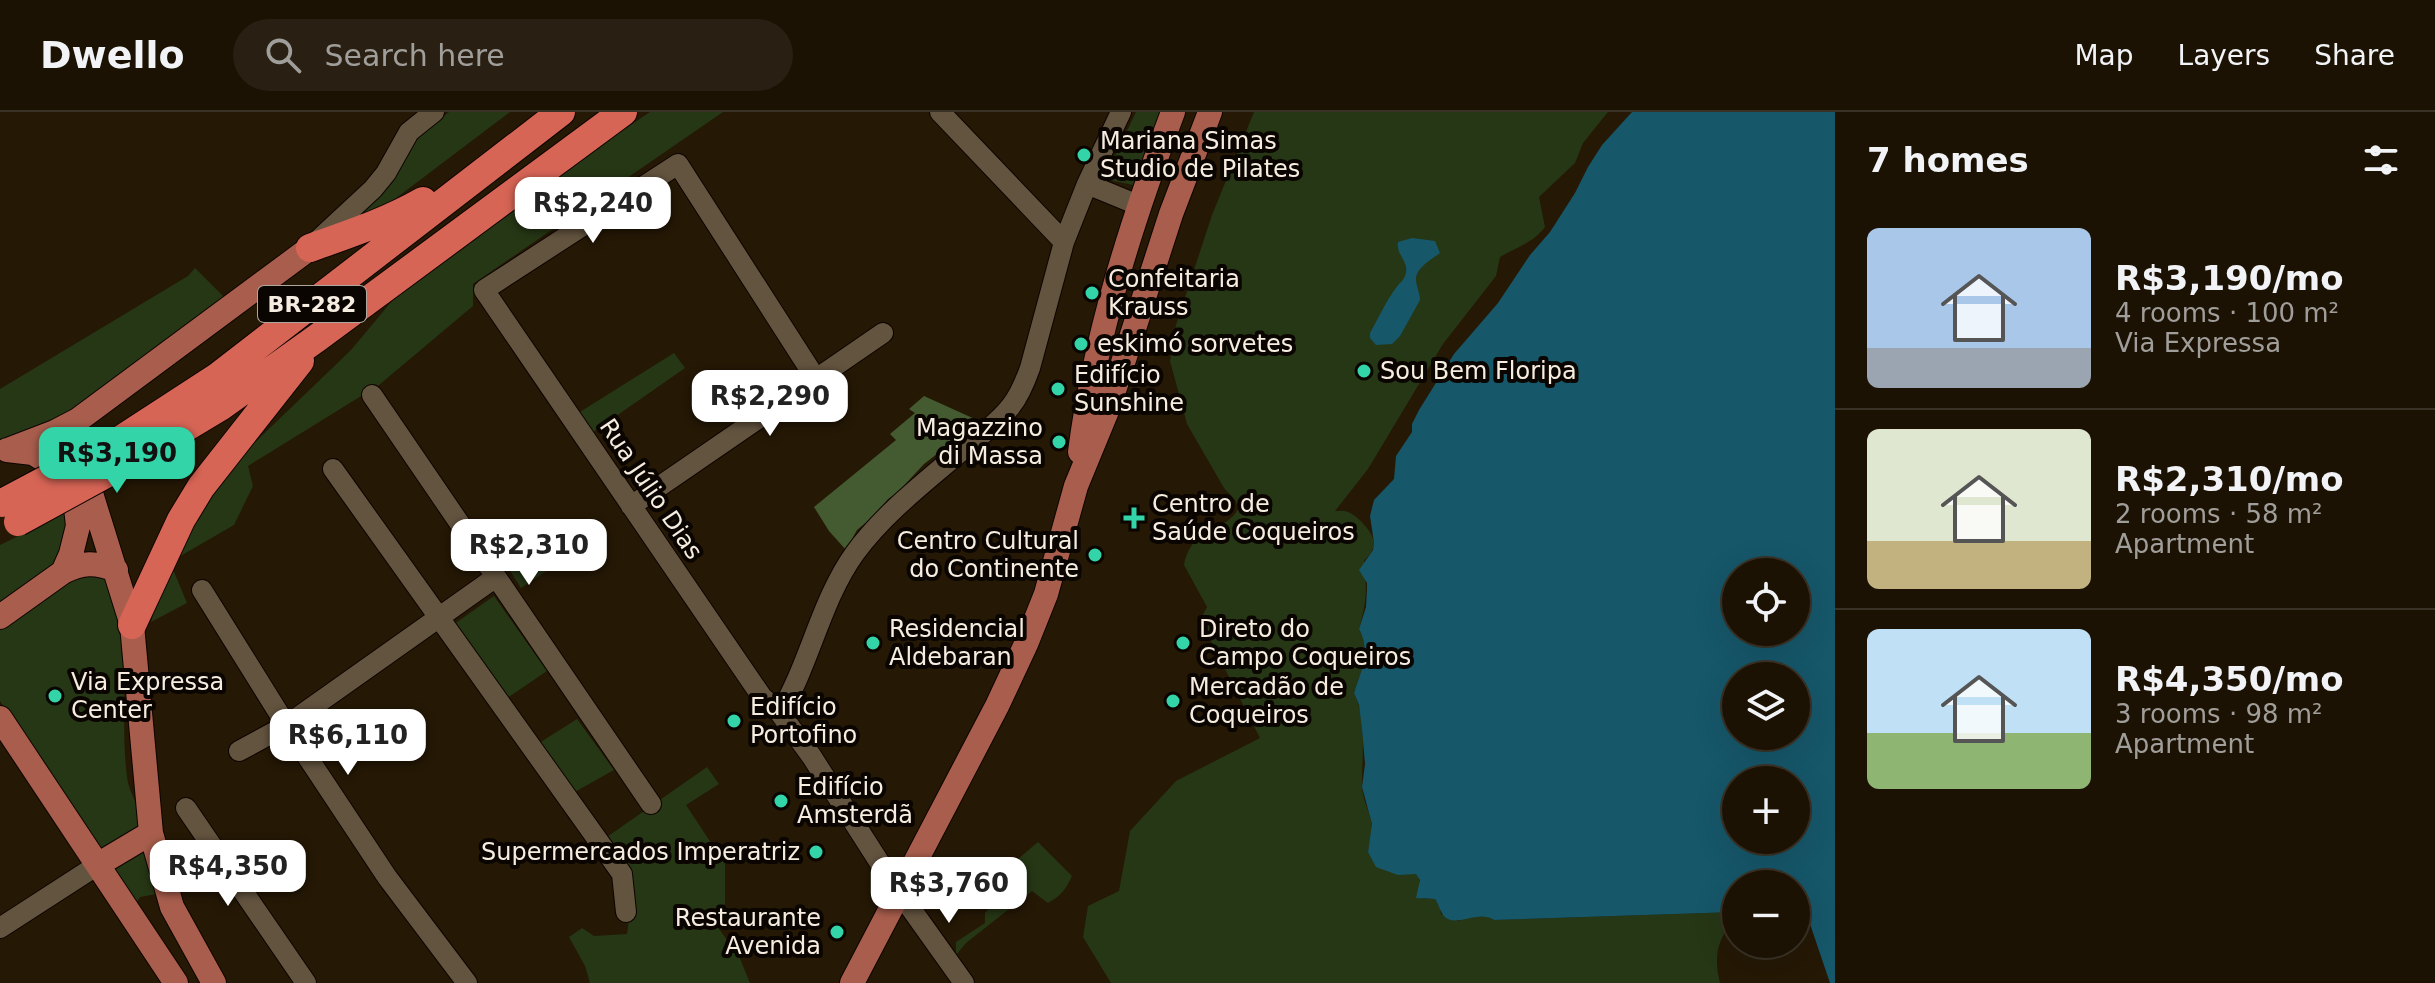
<!DOCTYPE html>
<html lang="en">
<head>
<meta charset="utf-8">
<style>
	body { margin:0; font-family:"DejaVu Sans",sans-serif; background:#292013; color:#f1f3f6; height:100vh; display:flex; flex-direction:column; font-size:30px; white-space:nowrap }
	* { box-sizing:border-box; margin:0 }
	p { font-size:26px; color:#a09e9a }
	.icon { flex:none; width:44px; height:44px; fill:none; stroke:currentColor; stroke-width:2; stroke-linecap:round; stroke-linejoin:round }
	.map { position:relative; flex:1; overflow:hidden }
	.sheet { display:flex; flex-direction:column; background:#1c1204; width:600px }
	.sheet>* { flex:none }
	.fabs { position:absolute; left:1722px; top:446px; display:grid; gap:16px }
	.fabs a { display:grid; place-items:center; width:88px; height:88px; border-radius:50%; background:#1c1204; box-shadow:0 8px 32px #0002,0 0 0 2px #3a3226; font-size:40px }
	.price { position:absolute; translate:-50% -68px; padding:0 18px; border-radius:16px; background:#fff; color:#222; font-size:26px; line-height:52px; filter:drop-shadow(0 2px 4px #0008) }
	.price::after { content:''; position:absolute; left:50%; top:48px; width:24px; height:18px; margin-left:-12px; background:inherit; clip-path:polygon(0 0,100% 0,50% 100%) }
	.price.active { background:#32d4a8; color:#111 }
	ul { padding:0; list-style:none }
	li { display:flex; align-items:center; gap:24px; height:200px; padding:0 32px }
	li+li { border-top:2px solid #3a3226 }
	li span { display:grid; place-items:center; flex:none; width:224px; height:160px; border-radius:12px; color:#555 }
	li>.icon { margin-inline-start:auto }
	span .icon { width:96px; height:96px; fill:#fffc; stroke-width:1 }
	li b { font-size:34px }
	h2 { display:flex; justify-content:space-between; align-items:center; height:96px; padding:0 32px; font-size:34px }
	header { display:flex; align-items:center; gap:48px; box-sizing:border-box; height:112px; padding:0 40px; background:#1c1204; border-bottom:2px solid #3a3226 }
	header strong { font-size:38px }
	nav { display:flex; gap:44px; margin-inline-start:auto; font-size:28px }
	.search { width:560px; height:72px; background:#292013; display:flex; align-items:center; gap:20px; box-sizing:border-box; padding:0 28px; border-radius:44px; color:#a09e9a; font-size:30px }
	main { display:flex; flex:1; min-height:0 }
	.map>svg:first-child { display:block }
	.green { fill:#263715 }
	.forest { fill:#445a30 }
	.water { fill:#16576a; fill-rule:evenodd }
	.lines { fill:none; stroke-linecap:round; stroke-linejoin:round }
	.minor-casing { stroke:#0e0400; stroke-width:22 }
	.major-casing { stroke:#0e0400; stroke-width:26 }
	.highway-casing { stroke:#0e0400; stroke-width:30 }
	.minor { stroke:#63543f; stroke-width:20 }
	.major { stroke:#a95e4d; stroke-width:24 }
	.highway { stroke:#d76556; stroke-width:28 }
	.highway-bridge-casing { stroke:#0e0400; stroke-width:30; stroke-linecap:butt }
	.highway-bridge { stroke:#d76556; stroke-width:28 }
	.poi-dot { fill:#32d4a8; stroke:#0a0501; stroke-width:3 }
	.labels { text-anchor:middle; stroke-width:8; stroke-linejoin:round; paint-order:stroke }
	.shield { fill:#0a0501; stroke:#afa79d; stroke-width:2 }
	.shield-label { font-size:22px; font-weight:bold; fill:#f6ede0 }
	.poi-label { font-size:24px; fill:#f6ede0; stroke:#0a0501; text-anchor:start }
	.street-label { font-size:24px; fill:#f6ede0; stroke:#0a0501 }
</style>
</head>
<body>
<header>
<strong>Dwello</strong>
<div class="search"><svg class="icon" aria-label="search" viewBox="0 0 24 24"><circle cx="10" cy="10" r="6"/><path d="M15 15l6 6"/></svg>Search here</div>
<nav><a>Map</a><a>Layers</a><a>Share</a></nav>
</header>
<main>
<div class="map">
<svg width="1835" height="871" viewBox="0 0 1835 871">
	<rect width="100%" height="100%" fill="#251805"/>
	<!-- green -->
	<path class="green" d="M 449,0 L 510,0 L 375,102 L 355,107 L 406,34 Z
		M 650,0 L 723,0 L 473,172 L 473,194 L 379,273 L 248,354 L 253,374 L 234,413 L 170,450 L 187,491 L 151,510 L 167,448 L 219,365 L 351,238 L 407,171 L 595,37 Z
		M 1136,0 L 1162,0 L 1133,73 L 1104,67 Z
		M 1254,0 L 1608,0 L 1583,31 L 1575,51 L 1539,85 L 1545,115 C 1533,131 1517,135 1500,145 L 1496,164 L 1443,232 L 1368,357 L 1335,399 C 1340,399 1343,398 1348,400 C 1357,403 1374,421 1374,431 C 1374,439 1368,444 1364,449 C 1367,477 1367,489 1359,517 C 1371,539 1361,559 1354,581 C 1367,609 1362,643 1362,673 C 1362,688 1371,701 1372,715 C 1372,723 1369,732 1368,740 L 1409,762 L 1416,762 L 1419,765 L 1423,787 L 1435,787 L 1439,791 L 1441,802 L 1458,809 C 1469,805 1484,800 1494,808 L 1736,800 L 1736,804 C 1718,827 1713,842 1720,871 L 1111,871 L 1083,825 L 1088,794 L 1119,779 L 1130,719 L 1176,669 L 1260,626 L 1200,508 L 1207,495 L 1184,453 C 1193,411 1226,421 1238,397 L 1236,389 L 1224,376 L 1187,312 L 1170,249 L 1176,213 L 1212,103 Z
		M 195,156 L 225,186 L 66,307 L 0,332 L 0,277 L 188,164 Z
		M 674,241 L 685,256 L 589,323 L 575,303 Z
		M 67,400 L 71,412 L 60,450 L 38,463 L 0,491 L 0,433 Z
		M 547,417 L 567,445 L 521,476 L 502,446 Z
		M 78,458 L 107,461 C 112,478 121,497 123,515 C 127,565 121,615 127,665 C 129,682 140,694 143,711 L 138,719 L 102,740 L 72,704 L 0,589 L 0,512 Z
		M 494,484 L 547,559 L 503,589 L 450,515 Z
		M 577,607 L 614,658 L 573,681 L 533,635 Z
		M 707,655 L 719,672 L 686,693 L 725,752 L 725,791 L 719,817 L 739,844 L 750,871 L 590,871 L 585,854 L 569,825 L 582,816 L 594,824 L 627,822 L 631,791 L 594,734 Z
		M 1038,730 L 1072,764 C 1066,777 1061,784 1048,791 L 1032,779 L 966,831 L 956,843 L 956,830 L 985,811 L 985,801 L 1001,783 L 996,766 Z
		M 147,734 L 157,782 L 140,785 L 135,793 L 113,765 L 114,755 Z"/>
	<!-- forest -->
	<path class="forest" d="M 924,284 L 977,308 L 977,311 L 924,352 L 897,381 L 888,387 L 875,403 L 857,418 L 846,438 L 829,419 L 814,395 L 896,328 L 890,322 L 915,301 L 909,297 Z"/>
	<!-- water -->
	<path class="water" d="M 1632,0 L 1835,0 L 1835,871 L 1830,871 L 1810,812 L 1796,808 L 1796,772 L 1736,772 L 1736,800 L 1494,808 C 1477,797 1456,817 1444,804 C 1440,800 1439,792 1435,787 L 1416,786 L 1420,768 L 1416,762 L 1398,763 L 1376,755 L 1368,740 L 1372,712 L 1362,675 L 1365,652 L 1362,617 L 1359,593 L 1354,581 C 1361,559 1371,539 1359,517 L 1366,495 L 1367,477 L 1367,471 L 1359,458 L 1373,438 L 1374,431 L 1370,404 L 1374,388 L 1394,367 L 1396,344 L 1412,320 L 1412,312 L 1419,298 L 1454,242 L 1498,191 L 1530,143 L 1550,120 L 1575,81 L 1588,55 L 1602,33 ZM 1736,460 L 1796,460 L 1796,520 L 1736,520 ZM 1736,564 L 1796,564 L 1796,624 L 1736,624 ZM 1736,668 L 1796,668 L 1796,728 L 1736,728 Z
		M 1412,126 L 1435,129 L 1440,141 C 1432,147 1416,156 1416,167 C 1416,174 1420,181 1420,188 L 1400,224 L 1392,232 L 1376,233 L 1370,226 L 1370,221 C 1378,207 1386,189 1396,176 C 1400,170 1405,168 1406,160 C 1408,148 1396,143 1398,130 Z"/>
	<g class="lines">
		<defs>
			<path id="minor" d="M 940,0 L 1064,130
				M 1087,72 L 1138,93
				M 317,129 L 373,77 L 386,61 L 409,20 L 434,0
				M 372,283 L 651,692
				M 333,357 L 622,762 L 626,800
				M 631,394 L 883,221
				M 202,478 L 283,608 L 387,765 L 467,871
				M 780,601 L 762,585 L 484,178 L 678,52 L 816,267
				M 239,639 L 287,613 L 496,465
				M 186,696 L 306,871
				M 0,816 L 99,752
				M 964,871 L 892,770 L 812,645 L 780,601 C 810,551 821,488 855,441 C 885,400 928,368 966,335 C 981,323 999,310 1011,294 C 1020,283 1025,270 1030,256 L 1064,130 L 1087,72 L 1121,0"/>
			<path id="major" d="M 78,308 L 70,329 L 71,337 L 85,362 L 132,513 L 151,721 L 172,795 L 214,871
				M 8,338 L 55,320 L 78,308 L 310,136
				M 1080,340 C 1095,223 1132,109 1173,0
				M 63,460 C 82,450 96,450 116,458
				M 0,505 L 63,460 L 71,442 L 78,414 L 76,396 L 51,352 L 33,341 L 7,338
				M 0,606 L 176,871
				M 99,752 L 151,721
				M 852,871 L 997,594 L 1026,532 L 1046,482 L 1076,374 L 1109,294 L 1171,102 L 1210,0"/>
			<path id="highway" d="M 310,136 C 349,122 386,110 423,89
				M 117,330 L 217,265 L 561,0
				M 135,346 L 220,295 L 317,226 L 623,0
				M 132,513 L 181,408 L 201,375 L 300,249"/>
		</defs>
		<!-- minor casing -->
		<use href="#minor" class="minor-casing"/>
		<!-- major casing -->
		<use href="#major" class="major-casing"/>
		<!-- highway casing -->
		<use href="#highway" class="highway-casing"/>
		<!-- minor -->
		<use href="#minor" class="minor"/>
		<!-- major -->
		<use href="#major" class="major"/>
		<!-- highway -->
		<use href="#highway" class="highway"/>
		<defs>
			<path id="highway-bridge" d="M 2,391 L 117,330
				M 18,410 L 135,346"/>
		</defs>
		<!-- highway-bridge casing -->
		<use href="#highway-bridge" class="highway-bridge-casing"/>
		<!-- highway-bridge -->
		<use href="#highway-bridge" class="highway-bridge"/>
	</g>
	<!-- markers -->
	<g class="poi-dot">
		<circle cx="1084" cy="43" r="8"/>
		<circle cx="1092" cy="181" r="8"/>
		<circle cx="1081" cy="232" r="8"/>
		<circle cx="1364" cy="259" r="8"/>
		<circle cx="1058" cy="277" r="8"/>
		<circle cx="1059" cy="330" r="8"/>
		<path d="M1130 394h8v8h8v8h-8v8h-8v-8h-8v-8h8z"/>
		<circle cx="1095" cy="443" r="8"/>
		<circle cx="873" cy="531" r="8"/>
		<circle cx="1183" cy="531" r="8"/>
		<circle cx="55" cy="584" r="8"/>
		<circle cx="1173" cy="589" r="8"/>
		<circle cx="734" cy="609" r="8"/>
		<circle cx="781" cy="689" r="8"/>
		<circle cx="816" cy="740" r="8"/>
		<circle cx="837" cy="820" r="8"/>
	</g>
	<g class="labels">
		<!-- shield labels -->
		<rect class="shield" x="258" y="174" width="108" height="36" rx="6"/>
		<g class="shield-label">
			<text x="312" y="200">BR-282</text>
		</g>
		<!-- poi labels -->
		<g class="poi-label">
			<text x="1100" y="37">Mariana Simas<tspan x="1100" dy="28">Studio de Pilates</tspan></text>
			<text x="1108" y="175">Confeitaria<tspan x="1108" dy="28">Krauss</tspan></text>
			<text x="1097" y="240">eskimó sorvetes</text>
			<text x="1380" y="267">Sou Bem Floripa</text>
			<text x="1074" y="271">Edifício<tspan x="1074" dy="28">Sunshine</tspan></text>
			<text x="1043" y="324" text-anchor="end">Magazzino<tspan x="1043" dy="28">di Massa</tspan></text>
			<text x="1152" y="400">Centro de<tspan x="1152" dy="28">Saúde Coqueiros</tspan></text>
			<text x="1079" y="437" text-anchor="end">Centro Cultural<tspan x="1079" dy="28">do Continente</tspan></text>
			<text x="889" y="525">Residencial<tspan x="889" dy="28">Aldebaran</tspan></text>
			<text x="1199" y="525">Direto do<tspan x="1199" dy="28">Campo Coqueiros</tspan></text>
			<text x="71" y="578">Via Expressa<tspan x="71" dy="28">Center</tspan></text>
			<text x="1189" y="583">Mercadão de<tspan x="1189" dy="28">Coqueiros</tspan></text>
			<text x="750" y="603">Edifício<tspan x="750" dy="28">Portofino</tspan></text>
			<text x="797" y="683">Edifício<tspan x="797" dy="28">Amsterdã</tspan></text>
			<text x="800" y="748" text-anchor="end">Supermercados Imperatriz</text>
			<text x="821" y="814" text-anchor="end">Restaurante<tspan x="821" dy="28">Avenida</tspan></text>
		</g>
		<!-- street labels -->
		<g class="street-label">
			<text transform="translate(651 377) rotate(56)" y="8">Rua Júlio Dias</text>
		</g>
	</g>
</svg>
<div class="fabs">
<a><svg class="icon" aria-label="locate" viewBox="0 0 24 24"><circle cx="12" cy="12" r="6"/><path d="M12 2v4M12 18v4M2 12h4M18 12h4"/></svg></a>
<a><svg class="icon" aria-label="layers" viewBox="0 0 24 24"><path d="M12 4l9 5-9 5-9-5zM3 14l9 5 9-5"/></svg></a>
<a>+</a>
<a>−</a>
</div>
<b class="price" style="left:593px;top:133px">R$2,240</b>
<b class="price" style="left:770px;top:326px">R$2,290</b>
<b class="price active" style="left:117px;top:383px">R$3,190</b>
<b class="price" style="left:529px;top:475px">R$2,310</b>
<b class="price" style="left:348px;top:665px">R$6,110</b>
<b class="price" style="left:228px;top:796px">R$4,350</b>
<b class="price" style="left:949px;top:813px">R$3,760</b>
</div>
<section class="sheet">
<h2>7 homes<svg class="icon" aria-label="filters" viewBox="0 0 24 24"><path d="M4 7h16M4 17h16"/><circle cx="9" cy="7" r="2"/><circle cx="15" cy="17" r="2"/></svg></h2>
<ul>
<li><span style="background:linear-gradient(#a9c7e8 75%,#9aa5b1 0)"><svg class="icon" aria-label="home" viewBox="0 0 24 24"><path d="M3 11l9-7 9 7M6 9v11h12V9"/></svg></span><div><b>R$3,190/mo</b><p>4 rooms · 100 m²</p><p>Via Expressa</p></div></li>
<li><span style="background:linear-gradient(#dfe7d0 70%,#c2b280 0)"><svg class="icon" aria-label="home" viewBox="0 0 24 24"><path d="M3 11l9-7 9 7M6 9v11h12V9"/></svg></span><div><b>R$2,310/mo</b><p>2 rooms · 58 m²</p><p>Apartment</p></div></li>
<li><span style="background:linear-gradient(#bfe0f5 65%,#8fb573 0)"><svg class="icon" aria-label="home" viewBox="0 0 24 24"><path d="M3 11l9-7 9 7M6 9v11h12V9"/></svg></span><div><b>R$4,350/mo</b><p>3 rooms · 98 m²</p><p>Apartment</p></div></li>
</ul>
</section>
</main>
</body>
</html>
